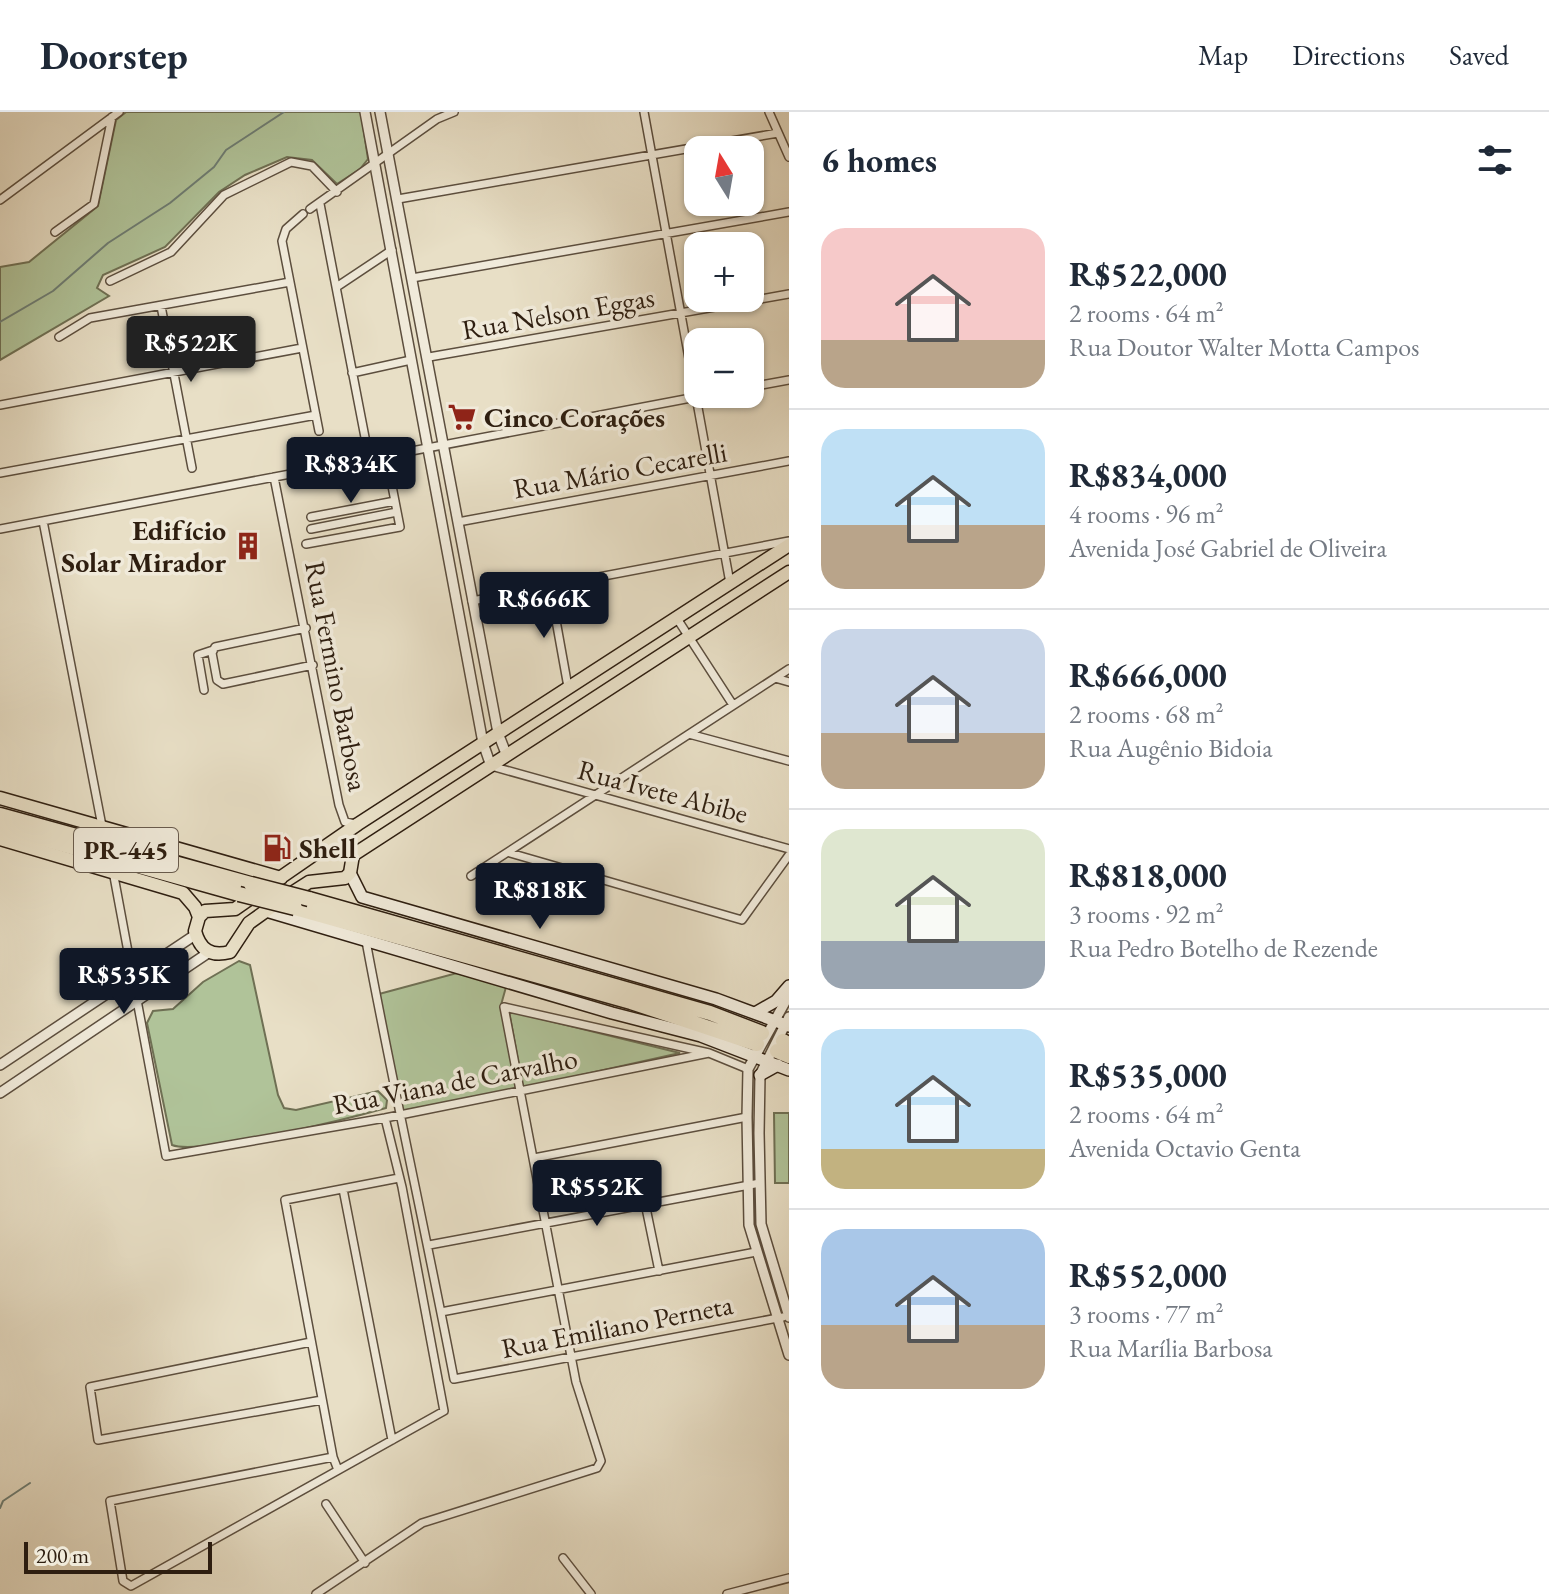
<!DOCTYPE html>
<html lang="en">
<head>
<meta charset="utf-8">
<style>
	body { margin:0; font-family:"EB Garamond",serif; background:#f2f2f3; color:#1f2937; height:100vh; display:flex; flex-direction:column; font-size:30px; white-space:nowrap }
	* { box-sizing:border-box; margin:0 }
	p { font-size:26px; color:#747a83 }
	.icon { flex:none; width:44px; height:44px; fill:none; stroke:currentColor; stroke-width:2; stroke-linecap:round; stroke-linejoin:round }
	.map { position:relative; flex:1; overflow:hidden }
	.sheet { display:flex; flex-direction:column; background:#fff; width:760px }
	.sheet>* { flex:none }
	.needle { width:52px; rotate:349deg }
	.fabs { position:absolute; left:684px; top:24px; display:grid; gap:16px }
	.fabs a { display:grid; place-items:center; width:80px; height:80px; border-radius:16px; background:#fff; box-shadow:0 2px 6px #0004; font-size:40px }
	.scale { position:absolute; left:24px; bottom:20px; width:188px; box-sizing:border-box; padding-left:8px; border:4px solid #2e1e10; border-top:0; font-size:22px; line-height:28px; white-space:nowrap; color:#2e1e10; -webkit-text-stroke:6px #f0eada; paint-order:stroke }
	.price { position:absolute; translate:-50% -68px; padding:0 18px; border-radius:8px; background:#111827; color:#fff; font-size:26px; line-height:52px; filter:drop-shadow(0 2px 4px #0008) }
	.price::after { content:''; position:absolute; left:50%; top:48px; width:24px; height:18px; margin-left:-12px; background:inherit; clip-path:polygon(0 0,100% 0,50% 100%) }
	.price.active { background:#222; color:#fff }
	ul { padding:0; list-style:none }
	li { display:flex; align-items:center; gap:24px; height:200px; padding:0 32px }
	li+li { border-top:2px solid #e0e1e3 }
	li span { display:grid; place-items:center; flex:none; width:224px; height:160px; border-radius:24px; color:#555 }
	li>.icon { margin-inline-start:auto }
	span .icon { width:96px; height:96px; fill:#fffc; stroke-width:1 }
	li b { font-size:34px }
	h2 { display:flex; justify-content:space-between; align-items:center; height:96px; padding:0 32px; font-size:34px }
	header { display:flex; align-items:center; gap:48px; box-sizing:border-box; height:112px; padding:0 40px; background:#fff; border-bottom:2px solid #e0e1e3 }
	header strong { font-size:38px }
	nav { display:flex; gap:44px; margin-inline-start:auto; font-size:28px }
	main { display:flex; flex:1; min-height:0 }
	.map>svg:first-child { display:block }
	.green { fill:#b0c399; stroke:#6f7054; stroke-width:2 }
	.lines { fill:none; stroke-linecap:round; stroke-linejoin:round }
	.stream { stroke:#6d7d74; stroke-width:2 }
	.minor-casing { stroke:#5c4e3e; stroke-width:10 }
	.tertiary-casing { stroke:#5c4e3e; stroke-width:12 }
	.secondary-casing { stroke:#2e1e10; stroke-width:14 }
	.primary-casing { stroke:#2e1e10; stroke-width:15 }
	.motorway-casing { stroke:#2e1e10; stroke-width:17 }
	.minor { stroke:#f0eada; stroke-width:7 }
	.tertiary { stroke:#f0eada; stroke-width:9 }
	.secondary { stroke:#f0eada; stroke-width:11 }
	.primary { stroke:#e8dfc6; stroke-width:12 }
	.motorway { stroke:#e8dfc6; stroke-width:14 }
	.motorway-bridge-casing { stroke:#2e1e10; stroke-width:17; stroke-linecap:butt }
	.motorway-bridge { stroke:#e8dfc6; stroke-width:14 }
	.labels { text-anchor:middle; stroke-width:7; stroke-linejoin:round; paint-order:stroke }
	.shield { fill:#f0eada; stroke:#685b4d; stroke-width:2 }
	.shield-label { font-size:26px; font-weight:bold; fill:#2e1e10 }
	.street-label { font-size:28px; fill:#2e1e10; stroke:#f0eada }
	.poi-label { font-size:28px; font-weight:bold; fill:#2e1e10; stroke:#f0eada; text-anchor:start }
</style>
</head>
<body>
<header>
<strong>Doorstep</strong>
<nav><a>Map</a><a>Directions</a><a>Saved</a></nav>
</header>
<main>
<div class="map">
<svg width="789" height="1482" viewBox="0 0 789 1482">
	<rect width="100%" height="100%" fill="#e8dfc6"/>
	<filter id="stains"><feTurbulence type="fractalNoise" baseFrequency=".0025" numOctaves="4"/><feColorMatrix values="0 0 0 0 .2 0 0 0 0 .09 0 0 0 0 .02 0 0 0 .5 -.17"/></filter>
	<radialGradient id="worn" r=".72"><stop offset=".6" stop-color="#630" stop-opacity="0"/><stop offset="1" stop-color="#630" stop-opacity=".3"/></radialGradient>
	<!-- green -->
	<path class="green" d="M 126,0 L 361,0 L 368,47 L 360,57 L 337,72 L 312,48 L 287,45 L 245,63 L 219,80 L 165,135 L 103,163 L 97,176 L 109,184 L 0,248 L 0,155 L 29,150 L 98,94 L 116,8 Z
		M 239,849 L 250,853 L 278,983 L 284,996 L 296,998 L 378,979 L 387,988 L 386,996 C 351,1006 199,1044 172,1033 L 147,911 L 153,899 L 173,897 L 203,870 Z
		M 457,861 L 506,875 L 501,893 L 516,977 L 401,999 L 379,882 Z
		M 509,899 L 680,941 L 523,976 Z
		M 774,1001 L 789,1001 L 789,1071 L 775,1071 Z"/>
	<g class="lines">
		<!-- stream -->
		<path class="stream" d="M 0,210 L 53,179 L 108,131 L 170,91 L 214,55 L 226,38 L 284,0
			M 0,1396 L 3,1389 L 30,1371"/>
		<defs>
			<path id="minor" d="M 644,0 L 730,471
				M 769,0 L 789,45
				M 398,87 L 778,21
				M 0,88 L 119,0
				M 320,92 L 369,346
				M 310,97 L 437,7 L 454,0
				M 303,102 L 286,117 L 282,129 L 319,319
				M 55,120 L 94,92 L 112,5
				M 412,166 L 789,100
				M 110,169 L 171,140 L 224,83 L 291,50 L 312,54 L 337,80
				M 338,174 L 392,138
				M 161,194 L 192,356
				M 59,225 L 90,206 L 290,170
				M 429,245 L 789,182
				M 352,261 L 411,248
				M 750,275 L 789,268
				M 0,293 L 302,236
				M 0,361 L 316,303
				M 274,365 L 339,693 L 345,710 L 356,712
				M 311,405 L 395,389
				M 43,409 L 102,714
				M 458,410 L 789,349
				M 0,417 L 712,282
				M 311,417 L 397,400
				M 306,432 L 400,415 L 386,343
				M 550,475 L 568,575
				M 472,489 L 789,429
				M 676,505 L 733,593
				M 306,516 L 215,535 L 212,541 L 217,568 L 223,572 L 313,553
				M 775,566 L 789,570
				M 204,578 L 198,543 L 213,538
				M 689,622 L 789,649
				M 491,654 L 789,737
				M 510,741 L 742,808 L 789,743
				M 113,759 L 166,1044 L 385,1006 L 709,941 L 748,957
				M 471,764 L 789,557
				M 366,829 C 393,975 426,1121 454,1267 L 783,1205
				M 534,1046 L 747,1005
				M 343,1077 L 392,1328
				M 645,1091 L 659,1159
				M 429,1133 L 760,1071
				M 441,1200 L 756,1140
				M 311,1230 L 90,1275 L 98,1328 L 322,1288
				M 333,1345 L 110,1389 L 123,1469 L 131,1474 L 444,1299 L 402,1075 L 385,1006
				M 338,1358 L 333,1345 L 285,1088 L 399,1066
				M 326,1392 L 365,1451
				M 563,1446 L 591,1482
				M 316,1482 L 422,1411 L 597,1356 L 601,1349 L 576,1270 L 504,895 L 709,941
				M 727,1482 L 789,1466"/>
			<path id="tertiary" d="M 365,0 L 483,631 L 491,654
				M 380,0 L 498,621 L 507,644
				M 789,883 L 748,957 L 747,1005 L 749,1113 L 789,1243
				M 789,905 L 760,963 L 759,1021 L 761,1112 L 789,1205
				M 0,953 L 195,823
				M 0,981 L 208,841"/>
			<path id="secondary" d="M 350,761 L 362,785 L 716,887 L 789,914
				M 266,799 L 612,901 L 701,924 L 789,958
				M 755,901 L 776,889 L 789,874
				M 760,963 L 778,953"/>
			<path id="primary" d="M 0,686 L 281,766
				M 0,727 L 183,781 L 195,795 L 199,805
				M 334,729 L 343,731 L 353,743 L 350,761 L 345,766 L 309,770 L 284,786 L 249,811 L 230,840 C 211,845 200,838 195,819 L 199,805 L 205,799 L 235,797 L 358,712 L 789,433
				M 353,743 L 789,460"/>
			<path id="motorway" d="M 0,703 L 251,772
				M 0,715 L 239,782
				M 309,787 L 710,901 L 762,921
				M 295,796 L 631,890 L 757,932
				M 783,929 L 789,932
				M 777,939 L 789,944"/>
		</defs>
		<!-- minor casing -->
		<use href="#minor" class="minor-casing"/>
		<!-- tertiary casing -->
		<use href="#tertiary" class="tertiary-casing"/>
		<!-- secondary casing -->
		<use href="#secondary" class="secondary-casing"/>
		<!-- primary casing -->
		<use href="#primary" class="primary-casing"/>
		<!-- motorway casing -->
		<use href="#motorway" class="motorway-casing"/>
		<!-- minor -->
		<use href="#minor" class="minor"/>
		<!-- tertiary -->
		<use href="#tertiary" class="tertiary"/>
		<!-- secondary -->
		<use href="#secondary" class="secondary"/>
		<!-- primary -->
		<use href="#primary" class="primary"/>
		<!-- motorway -->
		<use href="#motorway" class="motorway"/>
		<defs>
			<path id="motorway-bridge" d="M 251,772 L 309,787
				M 239,782 L 295,796"/>
		</defs>
		<!-- motorway-bridge casing -->
		<use href="#motorway-bridge" class="motorway-bridge-casing"/>
		<!-- motorway-bridge -->
		<use href="#motorway-bridge" class="motorway-bridge"/>
	</g>
	<!-- icons -->
	<defs>
		<symbol id="supermarket-bare" viewBox="-9 -9 18 18"><path d="M-6-5.5h2.5l.6 2H6L4.5 2H-2.5L-4.4-4H-6ZM-1.5 3.2a1.3 1.3 0 1 0 .1 0ZM3 3.2a1.3 1.3 0 1 0 .1 0Z" fill="#8f2418" stroke="#f0eada" stroke-width="2.5" paint-order="stroke"/></symbol>
		<symbol id="building-bare" viewBox="-9 -9 18 18"><path d="M-4-6H4V6H1V3H-1V6H-4ZM-2.5-4.3h1.7v1.8h-1.7ZM.8-4.3h1.7v1.8H.8ZM-2.5-1h1.7V.8h-1.7ZM.8-1h1.7V.8H.8Z" fill="#8f2418" stroke="#f0eada" stroke-width="2.5" paint-order="stroke"/></symbol>
		<symbol id="fuel-bare" viewBox="-9 -9 18 18"><path d="M-5.5-6h7V0h2V4h1.3V-2.5L3-4.5l.8-.8L6-3V5H2.5V1h-1V6h-7ZM-4.2-4.7v3.2H.2V-4.7Z" fill="#8f2418" stroke="#f0eada" stroke-width="2.5" paint-order="stroke"/></symbol>
	</defs>
	<g fill-rule="evenodd">
		<use href="#supermarket-bare" x="442" y="285" width="40" height="40"/>
		<use href="#building-bare" x="228" y="414" width="40" height="40"/>
		<use href="#fuel-bare" x="257" y="716" width="40" height="40"/>
	</g>
	<g class="labels">
		<!-- shield labels -->
		<rect class="shield" x="74" y="716" width="104" height="44" rx="6"/>
		<g class="shield-label">
			<text x="126" y="747">PR-445</text>
		</g>
		<!-- street labels -->
		<g class="street-label">
			<text transform="translate(558 201) rotate(-10)" y="10">Rua Nelson Eggas</text>
			<text transform="translate(620 358) rotate(-10)" y="10">Rua Mário Cecarelli</text>
			<text transform="translate(337 564) rotate(79)" y="10">Rua Fermino Barbosa</text>
			<text transform="translate(663 679) rotate(15)" y="10">Rua Ivete Abibe</text>
			<text transform="translate(455 969) rotate(-11)" y="10">Rua Viana de Carvalho</text>
			<text transform="translate(617 1214) rotate(-11)" y="10">Rua Emiliano Perneta</text>
		</g>
		<!-- poi labels -->
		<g class="poi-label">
			<text x="484" y="315">Cinco Corações</text>
			<text x="226" y="428" text-anchor="end">Edifício<tspan x="226" dy="32">Solar Mirador</tspan></text>
			<text x="299" y="746">Shell</text>
		</g>
	</g>
	<rect width="100%" height="100%" filter="url(#stains)"/>
	<rect width="100%" height="100%" fill="url(#worn)"/>
</svg>
<div class="fabs">
<a><svg class="needle" viewBox="-14 -14 28 28"><path d="M0-13l5 13h-10z" fill="#e53935"/><path d="M0 13l5-13h-10z" fill="#747a83"/></svg></a>
<a>+</a>
<a>−</a>
</div>
<div class="scale">200 m</div>
<b class="price active" style="left:191px;top:272px">R$522K</b>
<b class="price" style="left:351px;top:393px">R$834K</b>
<b class="price" style="left:544px;top:528px">R$666K</b>
<b class="price" style="left:540px;top:819px">R$818K</b>
<b class="price" style="left:124px;top:904px">R$535K</b>
<b class="price" style="left:597px;top:1116px">R$552K</b>
</div>
<section class="sheet">
<h2>6 homes<svg class="icon" aria-label="filters" viewBox="0 0 24 24"><path d="M4 7h16M4 17h16"/><circle cx="9" cy="7" r="2"/><circle cx="15" cy="17" r="2"/></svg></h2>
<ul>
<li><span style="background:linear-gradient(#f6c9c9 70%,#b9a48a 0)"><svg class="icon" aria-label="home" viewBox="0 0 24 24"><path d="M3 11l9-7 9 7M6 9v11h12V9"/></svg></span><div><b>R$522,000</b><p>2 rooms · 64 m²</p><p>Rua Doutor Walter Motta Campos</p></div></li>
<li><span style="background:linear-gradient(#bfe0f5 60%,#b9a48a 0)"><svg class="icon" aria-label="home" viewBox="0 0 24 24"><path d="M3 11l9-7 9 7M6 9v11h12V9"/></svg></span><div><b>R$834,000</b><p>4 rooms · 96 m²</p><p>Avenida José Gabriel de Oliveira</p></div></li>
<li><span style="background:linear-gradient(#c9d6e8 65%,#b9a48a 0)"><svg class="icon" aria-label="home" viewBox="0 0 24 24"><path d="M3 11l9-7 9 7M6 9v11h12V9"/></svg></span><div><b>R$666,000</b><p>2 rooms · 68 m²</p><p>Rua Augênio Bidoia</p></div></li>
<li><span style="background:linear-gradient(#dfe7d0 70%,#9aa5b1 0)"><svg class="icon" aria-label="home" viewBox="0 0 24 24"><path d="M3 11l9-7 9 7M6 9v11h12V9"/></svg></span><div><b>R$818,000</b><p>3 rooms · 92 m²</p><p>Rua Pedro Botelho de Rezende</p></div></li>
<li><span style="background:linear-gradient(#bfe0f5 75%,#c2b280 0)"><svg class="icon" aria-label="home" viewBox="0 0 24 24"><path d="M3 11l9-7 9 7M6 9v11h12V9"/></svg></span><div><b>R$535,000</b><p>2 rooms · 64 m²</p><p>Avenida Octavio Genta</p></div></li>
<li><span style="background:linear-gradient(#a9c7e8 60%,#b9a48a 0)"><svg class="icon" aria-label="home" viewBox="0 0 24 24"><path d="M3 11l9-7 9 7M6 9v11h12V9"/></svg></span><div><b>R$552,000</b><p>3 rooms · 77 m²</p><p>Rua Marília Barbosa</p></div></li>
</ul>
</section>
</main>
</body>
</html>
